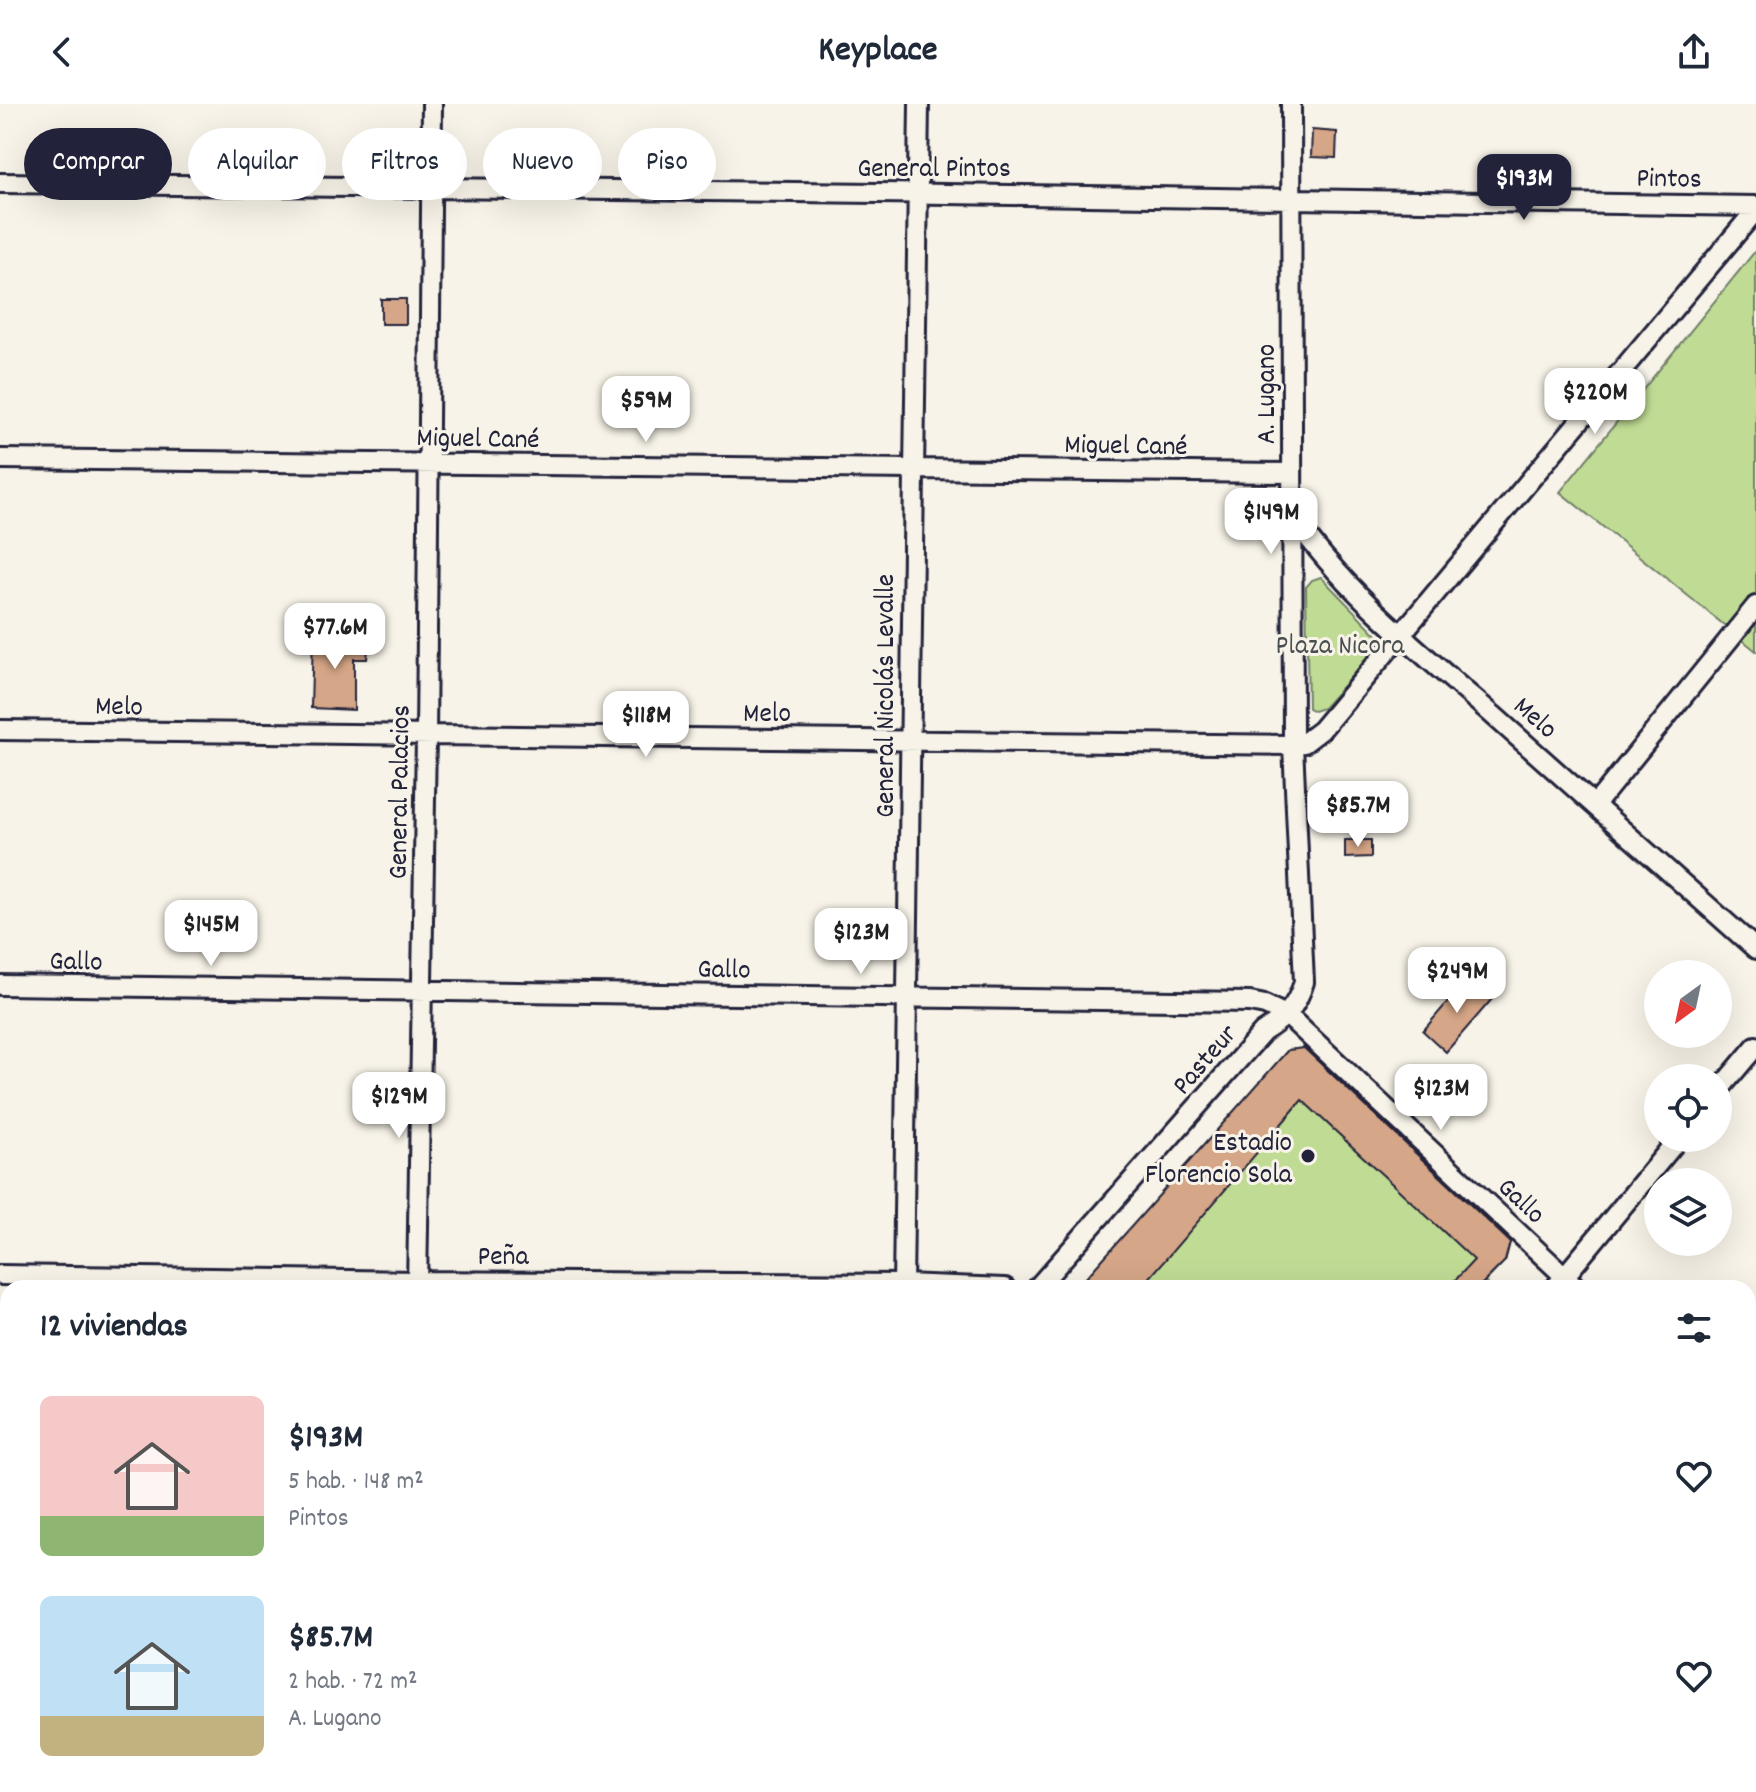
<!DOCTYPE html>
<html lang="es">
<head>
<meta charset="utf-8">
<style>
	body { margin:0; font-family:Dekko,sans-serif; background:#f6f6f7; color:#1f2937; height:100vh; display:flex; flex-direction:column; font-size:30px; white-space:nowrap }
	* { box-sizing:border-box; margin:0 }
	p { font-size:26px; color:#747a83 }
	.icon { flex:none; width:44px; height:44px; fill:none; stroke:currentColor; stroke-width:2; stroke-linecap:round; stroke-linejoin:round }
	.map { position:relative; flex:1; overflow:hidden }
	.side { position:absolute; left:0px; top:1176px; width:1756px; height:512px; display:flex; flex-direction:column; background:#fff; border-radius:24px 24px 0 0; box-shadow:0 8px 32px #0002 }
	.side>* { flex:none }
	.banner { position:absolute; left:24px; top:24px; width:800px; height:72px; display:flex; gap:16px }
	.needle { width:52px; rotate:213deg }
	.tools { position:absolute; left:1644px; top:856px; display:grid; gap:16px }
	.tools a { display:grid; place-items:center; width:88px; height:88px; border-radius:50%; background:#fff; box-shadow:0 8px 32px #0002; font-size:40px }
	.price { position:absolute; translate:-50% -68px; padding:0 18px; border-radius:16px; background:#fff; color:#222; font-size:26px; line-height:52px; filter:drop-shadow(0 2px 4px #0008) }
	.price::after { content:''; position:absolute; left:50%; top:48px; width:24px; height:18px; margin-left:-12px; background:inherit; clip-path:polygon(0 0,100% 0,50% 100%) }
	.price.current { background:#22223b; color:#fff }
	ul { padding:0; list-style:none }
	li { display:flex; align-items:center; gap:24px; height:200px; padding:0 40px }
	li span { display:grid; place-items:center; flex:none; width:224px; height:160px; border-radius:12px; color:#555 }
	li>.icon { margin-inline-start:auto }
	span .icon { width:96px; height:96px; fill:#fffc; stroke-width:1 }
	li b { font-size:34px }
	h2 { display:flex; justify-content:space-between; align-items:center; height:96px; padding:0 40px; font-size:34px }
	.tag { padding:0 28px; border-radius:36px; background:#fff; box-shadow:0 8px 32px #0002; font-size:28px; line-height:72px }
	.tag.current { background:#22223b; color:#fff }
	header { display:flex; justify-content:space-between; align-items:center; height:104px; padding:0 40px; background:#fff; font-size:36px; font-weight:700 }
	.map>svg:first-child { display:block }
	.green { fill:#c0dc94; stroke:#717f68; stroke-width:2 }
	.building { fill:#d5a687; stroke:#22223b; stroke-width:2 }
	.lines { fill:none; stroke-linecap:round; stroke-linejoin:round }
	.minor-casing { stroke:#22223b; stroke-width:24 }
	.minor { stroke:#f7f3e8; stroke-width:18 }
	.poi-dot { fill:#22223b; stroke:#f7f3e8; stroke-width:3 }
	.labels { text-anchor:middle; stroke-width:6; stroke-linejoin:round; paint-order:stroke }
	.street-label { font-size:28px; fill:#22223b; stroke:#f7f3e8 }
	.park-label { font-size:28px; fill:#4a5051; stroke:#f7f3e8 }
	.poi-label { font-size:28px; fill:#22223b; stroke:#f7f3e8; text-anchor:end }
</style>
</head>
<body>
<header><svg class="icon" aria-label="back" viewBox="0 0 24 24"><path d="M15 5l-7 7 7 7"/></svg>Keyplace<svg class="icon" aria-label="share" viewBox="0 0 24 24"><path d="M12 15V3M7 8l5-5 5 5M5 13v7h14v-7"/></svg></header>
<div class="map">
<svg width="1756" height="1688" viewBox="0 0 1756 1688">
	<rect width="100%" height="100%" fill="#f7f3e8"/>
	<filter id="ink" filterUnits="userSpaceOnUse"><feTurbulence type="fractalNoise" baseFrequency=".0125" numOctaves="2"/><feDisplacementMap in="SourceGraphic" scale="16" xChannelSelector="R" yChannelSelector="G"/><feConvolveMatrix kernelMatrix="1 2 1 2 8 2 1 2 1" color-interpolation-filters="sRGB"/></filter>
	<g filter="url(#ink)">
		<!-- green -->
		<path class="green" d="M 1756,146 L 1756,547 L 1560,388 Z
			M 1321,473 L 1380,534 L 1379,542 L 1323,604 L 1314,607 L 1308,604 L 1306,483 L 1312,476 Z
			M 1304,944 L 1511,1135 L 1505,1157 L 1485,1178 L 1491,1184 L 1077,1184 L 1288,946 Z"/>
		<!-- building -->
		<path class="building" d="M 1312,26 L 1337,28 L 1336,54 L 1311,53 Z
			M 381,195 L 406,195 L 406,220 L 381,220 Z
			M 313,531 L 369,534 L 367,555 L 354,555 L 354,606 L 311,604 Z
			M 1345,736 L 1371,736 L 1371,753 L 1345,754 Z
			M 1468,874 L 1492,895 L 1446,948 L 1423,927 Z
			M 1304,944 L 1510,1138 L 1505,1157 L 1478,1184 L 1448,1184 L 1474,1156 L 1302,996 L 1141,1184 L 1077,1184 L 1288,946 Z"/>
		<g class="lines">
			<defs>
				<path id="minor" d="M 0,79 C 585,88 1171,89 1756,102
					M 0,355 L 1292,369
					M 1292,411 C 1345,489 1422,549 1493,611 C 1581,689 1669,767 1756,845
					M 0,626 L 1293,641 L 1304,639 L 1321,626 L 1756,106
					M 1595,701 L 1756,502
					M 0,881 L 1250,898 L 1265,901 L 1288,912 L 1577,1184
					M 1718,987 L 1756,942
					M 0,1171 L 417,1177 L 903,1180 L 1005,1184
					M 417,1184 L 426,633 L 432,0
					M 903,1184 L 919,0
					M 1037,1184 L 1263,928 C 1285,914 1296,904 1304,878 L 1293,641 L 1291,0
					M 1555,1184 L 1679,1034
					M 1748,1343 L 1756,1350
					M 0,1447 L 8,1446
					M 1748,1633 L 1756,1624
					M 505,1680 L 514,1688
					M 1122,1680 L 1132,1688
					M 1567,1680 L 1576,1688
					M 195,1688 L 202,1680
					M 574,1688 L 899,1680
					M 1699,1688 L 1706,1680"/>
			</defs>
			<!-- minor casing -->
			<use href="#minor" class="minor-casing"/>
			<!-- minor -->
			<use href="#minor" class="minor"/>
		</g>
	</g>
	<!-- markers -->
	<circle class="poi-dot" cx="1308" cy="1052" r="8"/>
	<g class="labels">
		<!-- street labels -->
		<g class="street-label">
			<text x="934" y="72">General Pintos</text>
			<text transform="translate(1669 72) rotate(1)" y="10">Pintos</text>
			<text transform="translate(1264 290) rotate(-90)" y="10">A. Lugano</text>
			<text transform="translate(478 332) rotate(1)" y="10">Miguel Cané</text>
			<text transform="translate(1126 339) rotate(1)" y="10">Miguel Cané</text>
			<text transform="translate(883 592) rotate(-90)" y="10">General Nicolás Levalle</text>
			<text transform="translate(119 600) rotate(1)" y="10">Melo</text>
			<text x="767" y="617">Melo</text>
			<text transform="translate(1537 612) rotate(41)" y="10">Melo</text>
			<text transform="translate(397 688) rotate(-89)" y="10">General Palacios</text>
			<text transform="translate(76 855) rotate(1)" y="10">Gallo</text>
			<text transform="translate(724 863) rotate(1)" y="10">Gallo</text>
			<text transform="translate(1203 954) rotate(-49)" y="10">Pasteur</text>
			<text transform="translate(1523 1095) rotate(43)" y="10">Gallo</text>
			<text x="503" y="1160">Peña</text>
		</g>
		<!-- park labels -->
		<g class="park-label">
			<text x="1340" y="549">Plaza Nicora</text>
		</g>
		<!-- poi labels -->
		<g class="poi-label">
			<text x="1292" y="1046">Estadio<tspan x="1292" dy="32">Florencio Sola</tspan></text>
		</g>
	</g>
</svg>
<div class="tools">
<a><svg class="needle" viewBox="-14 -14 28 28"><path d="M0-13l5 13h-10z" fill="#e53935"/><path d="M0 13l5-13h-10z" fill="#747a83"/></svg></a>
<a><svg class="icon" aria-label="locate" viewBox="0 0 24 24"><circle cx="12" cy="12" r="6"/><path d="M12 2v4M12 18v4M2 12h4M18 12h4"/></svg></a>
<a><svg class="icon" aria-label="layers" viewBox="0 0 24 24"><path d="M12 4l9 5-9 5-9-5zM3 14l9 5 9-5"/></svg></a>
</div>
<b class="price current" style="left:1524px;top:118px">$193M</b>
<b class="price" style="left:1595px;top:332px">$220M</b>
<b class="price" style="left:646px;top:340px">$59M</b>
<b class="price" style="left:1271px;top:452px">$149M</b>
<b class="price" style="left:335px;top:567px">$77.6M</b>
<b class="price" style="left:646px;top:655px">$118M</b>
<b class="price" style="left:1358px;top:745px">$85.7M</b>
<b class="price" style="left:211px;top:864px">$145M</b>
<b class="price" style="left:861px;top:872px">$123M</b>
<b class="price" style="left:1457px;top:911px">$249M</b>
<b class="price" style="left:1441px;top:1028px">$123M</b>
<b class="price" style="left:399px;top:1036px">$129M</b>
<div class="banner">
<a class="tag current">Comprar</a>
<a class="tag">Alquilar</a>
<a class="tag">Filtros</a>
<a class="tag">Nuevo</a>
<a class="tag">Piso</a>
</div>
<section class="side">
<h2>12 viviendas<svg class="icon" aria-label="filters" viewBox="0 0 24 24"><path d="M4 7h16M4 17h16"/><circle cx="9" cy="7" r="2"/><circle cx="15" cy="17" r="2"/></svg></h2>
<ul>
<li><span style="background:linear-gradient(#f6c9c9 75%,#8fb573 0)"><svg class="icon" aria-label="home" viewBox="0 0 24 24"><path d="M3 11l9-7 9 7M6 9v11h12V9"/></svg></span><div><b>$193M</b><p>5 hab. · 148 m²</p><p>Pintos</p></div><svg class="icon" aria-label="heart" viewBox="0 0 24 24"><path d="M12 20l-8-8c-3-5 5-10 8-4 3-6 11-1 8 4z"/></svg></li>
<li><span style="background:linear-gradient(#bfe0f5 75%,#c2b280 0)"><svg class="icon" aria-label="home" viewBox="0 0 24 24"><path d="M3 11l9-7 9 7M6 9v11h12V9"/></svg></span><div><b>$85.7M</b><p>2 hab. · 72 m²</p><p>A. Lugano</p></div><svg class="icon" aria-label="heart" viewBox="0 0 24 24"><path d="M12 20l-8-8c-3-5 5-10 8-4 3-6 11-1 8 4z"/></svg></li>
</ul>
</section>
</div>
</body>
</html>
